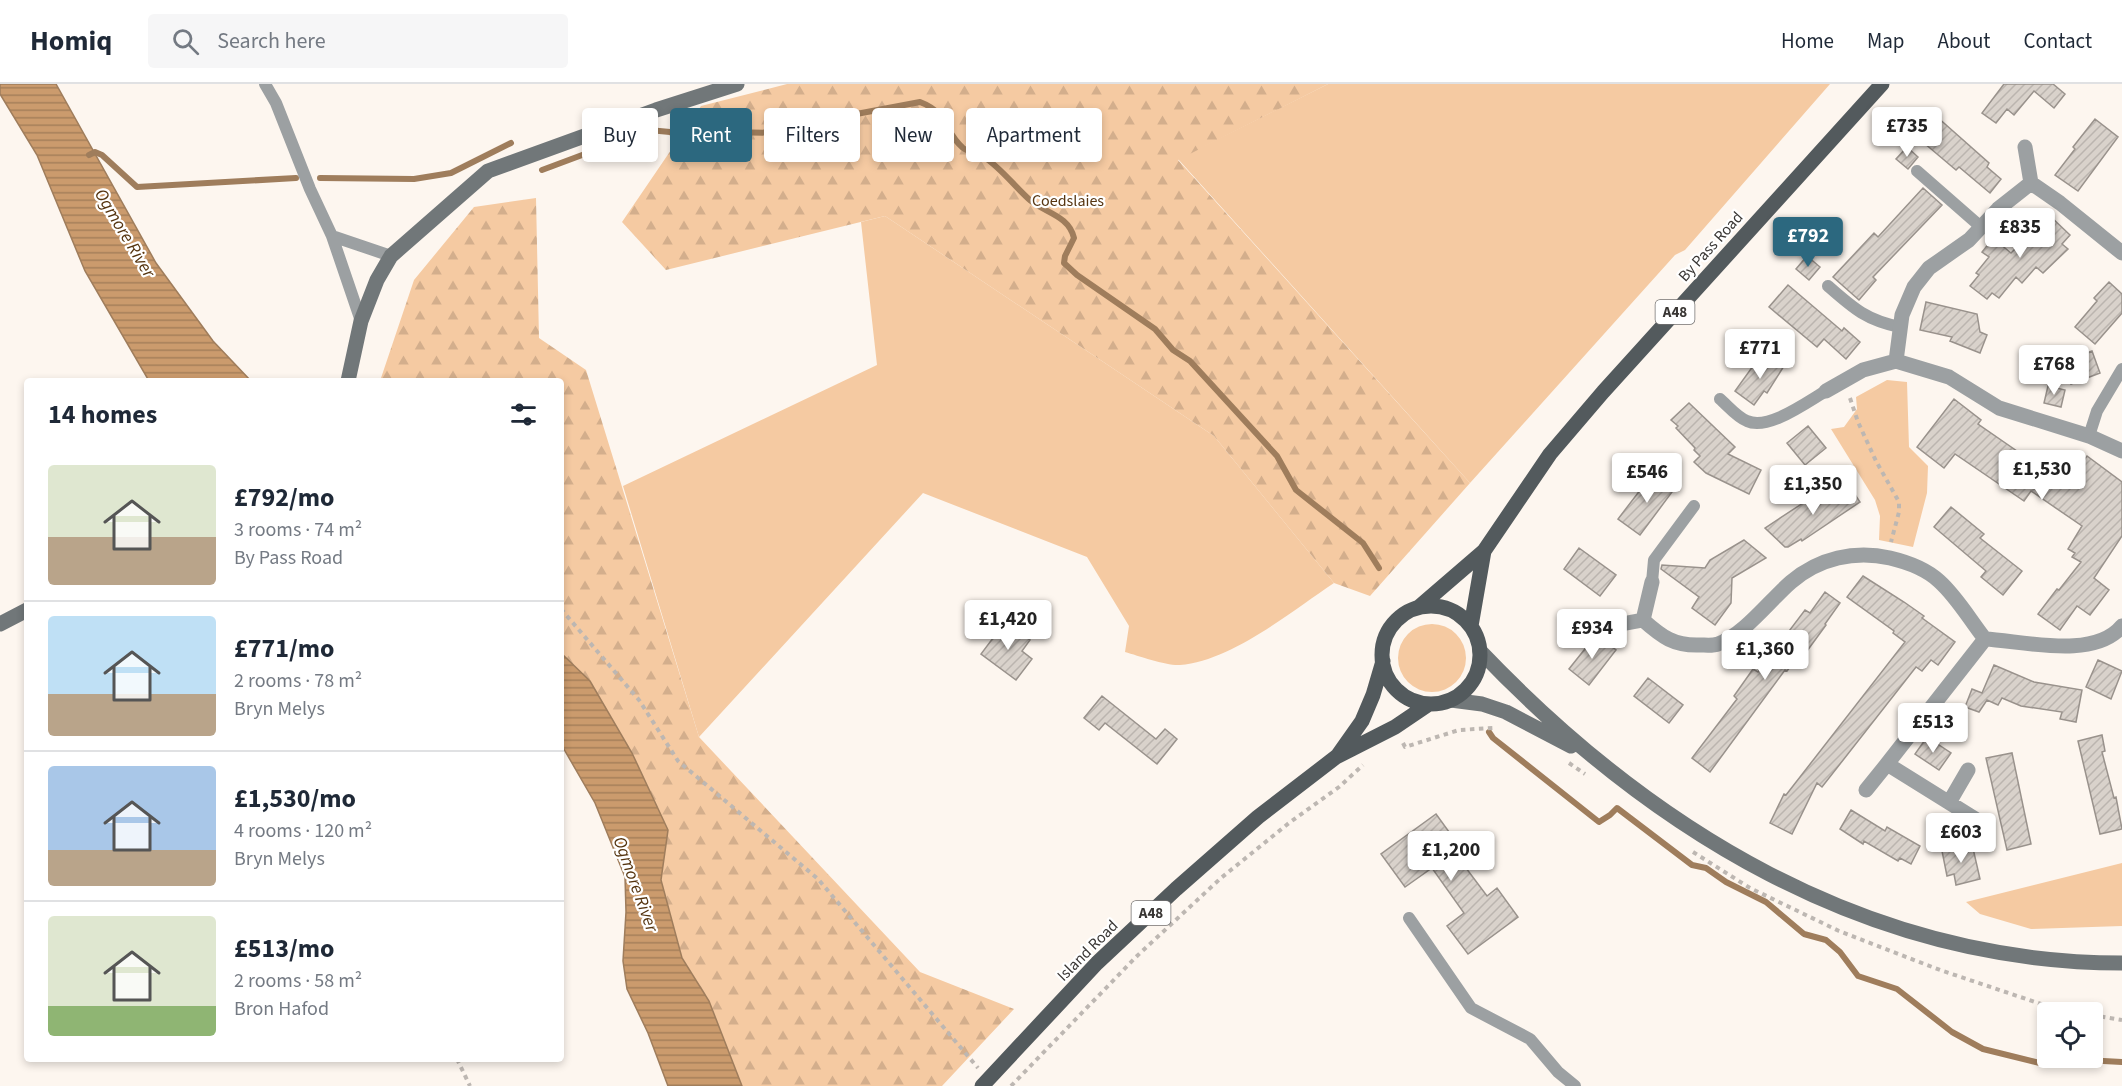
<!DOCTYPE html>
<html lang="en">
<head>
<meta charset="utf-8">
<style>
	body { margin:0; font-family:"Source Sans 3",sans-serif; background:#f6f6f7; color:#1f2937; height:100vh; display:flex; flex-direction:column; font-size:22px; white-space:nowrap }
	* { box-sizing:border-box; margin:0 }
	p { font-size:20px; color:#747a83 }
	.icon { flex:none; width:33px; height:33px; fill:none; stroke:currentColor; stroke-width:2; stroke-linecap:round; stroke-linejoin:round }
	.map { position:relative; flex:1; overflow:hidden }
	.drawer { position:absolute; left:24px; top:294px; width:540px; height:684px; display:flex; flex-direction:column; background:#fff; border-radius:6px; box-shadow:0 3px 9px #0003 }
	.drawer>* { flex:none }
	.banner { position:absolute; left:582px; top:24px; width:570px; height:54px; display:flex; gap:12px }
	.buttons { position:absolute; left:2037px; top:918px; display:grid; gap:12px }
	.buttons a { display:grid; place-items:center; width:66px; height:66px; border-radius:6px; background:#fff; box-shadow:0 3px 9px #0003; font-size:30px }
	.price { position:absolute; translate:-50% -51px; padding:0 14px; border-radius:6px; background:#fff; color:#222; font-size:20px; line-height:39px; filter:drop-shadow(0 2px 3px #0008) }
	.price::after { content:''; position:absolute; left:50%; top:36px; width:18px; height:14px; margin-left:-9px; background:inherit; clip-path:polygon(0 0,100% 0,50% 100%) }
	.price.current { background:#2c687f; color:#fff }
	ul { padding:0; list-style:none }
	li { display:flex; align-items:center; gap:18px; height:150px; padding:0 24px }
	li+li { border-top:2px solid #e0e1e3 }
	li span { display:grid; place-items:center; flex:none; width:168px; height:120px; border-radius:6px; color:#555 }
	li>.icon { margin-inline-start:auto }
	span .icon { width:72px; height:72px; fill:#fffc; stroke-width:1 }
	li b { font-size:26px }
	h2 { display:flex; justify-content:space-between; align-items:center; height:72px; padding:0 24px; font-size:26px }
	.tag { padding:0 21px; border-radius:6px; background:#fff; box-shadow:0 3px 9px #0003; font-size:21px; line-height:54px }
	.tag.current { background:#2c687f; color:#fff }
	header { display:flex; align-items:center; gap:36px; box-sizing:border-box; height:84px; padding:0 30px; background:#fff; border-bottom:2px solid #e0e1e3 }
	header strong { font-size:28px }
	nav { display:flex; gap:33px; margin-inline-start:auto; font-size:21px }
	.search { width:420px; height:54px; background:#f6f6f7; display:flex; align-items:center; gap:15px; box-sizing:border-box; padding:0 21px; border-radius:6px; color:#747a83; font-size:22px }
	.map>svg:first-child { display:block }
	.green { fill:#f5caa2 }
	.forest { fill:url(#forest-firs) }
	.water { fill:url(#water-rules); stroke:#9f7d5c; stroke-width:1.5 }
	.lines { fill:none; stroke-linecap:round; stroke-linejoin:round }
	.stream { stroke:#9f7d5c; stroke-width:6 }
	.building { fill:url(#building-hatch); stroke:#99928c; stroke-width:1.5 }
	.path { stroke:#bdb7b2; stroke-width:4; stroke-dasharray:4.5 4.5; stroke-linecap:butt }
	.lane { stroke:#9ca0a2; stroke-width:12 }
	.street { stroke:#9ca0a2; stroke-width:15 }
	.secondary { stroke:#717779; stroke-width:15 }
	.primary { stroke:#535a5d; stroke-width:15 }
	.labels { text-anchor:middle; stroke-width:4.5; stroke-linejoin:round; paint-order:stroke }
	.shield { fill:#fff; stroke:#747271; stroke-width:1.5 }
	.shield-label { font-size:15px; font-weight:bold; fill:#393634 }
	.park-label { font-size:16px; fill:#573612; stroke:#fff }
	.street-label { font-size:16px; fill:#393634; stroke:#fff }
	.water-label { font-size:18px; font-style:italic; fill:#54330e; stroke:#fff }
</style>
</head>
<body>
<header>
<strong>Homiq</strong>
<div class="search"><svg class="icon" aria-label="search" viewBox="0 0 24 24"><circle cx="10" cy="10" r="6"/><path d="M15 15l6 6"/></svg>Search here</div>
<nav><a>Home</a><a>Map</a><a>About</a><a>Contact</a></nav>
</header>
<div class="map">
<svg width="2122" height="1002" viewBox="0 0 2122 1002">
	<defs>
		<pattern id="forest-firs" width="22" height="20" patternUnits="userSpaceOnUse" patternTransform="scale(1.5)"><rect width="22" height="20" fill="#f5caa2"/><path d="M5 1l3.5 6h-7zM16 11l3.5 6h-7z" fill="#d3ae8c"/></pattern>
		<pattern id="water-rules" width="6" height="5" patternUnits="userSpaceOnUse" patternTransform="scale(1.5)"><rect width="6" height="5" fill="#cb9b6d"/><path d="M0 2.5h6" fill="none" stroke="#a67f5a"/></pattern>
		<pattern id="building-hatch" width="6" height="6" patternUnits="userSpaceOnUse" patternTransform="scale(1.5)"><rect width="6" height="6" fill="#d9d2cb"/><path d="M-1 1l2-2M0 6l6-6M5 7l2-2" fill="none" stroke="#bbb5af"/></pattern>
	</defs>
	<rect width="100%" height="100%" fill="#fdf6ef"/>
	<!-- green -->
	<path class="green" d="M 1328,0 L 1830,0 L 1685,166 L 1675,171 L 1470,399 L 1178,75 Z
		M 885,132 L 1214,352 L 1334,499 C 1292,527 1231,577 1180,581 C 1167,582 1139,572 1125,568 L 1129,542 L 1087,473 L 923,409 L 699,653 L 623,402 L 877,281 L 861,138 Z
		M 1887,296 L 1907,298 L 1909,363 L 1928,382 L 1927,409 L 1913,463 L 1879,456 L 1880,432 L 1875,416 L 1831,345 L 1844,343 L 1857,325 L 1856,313 Z
		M1398 574a34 34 0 1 1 68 0a34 34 0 1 1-68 0Z
		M 2122,779 L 2122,842 L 2031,845 L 1980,830 L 1966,818 Z"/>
	<!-- forest -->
	<path class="forest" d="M 787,0 L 1328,0 L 1178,76 L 1470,399 L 1370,512 L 1334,499 L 1214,352 L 885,132 L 666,186 L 622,138 L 701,22 Z
		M 536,114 L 539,254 L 586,286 L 699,653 L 920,888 L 1014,925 L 942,1002 L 742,1002 L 709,917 L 682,874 L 661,796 L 668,746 L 632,669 L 590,597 L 561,569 L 561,297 L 380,297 L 414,196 L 474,123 Z"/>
	<!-- water -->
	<path class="water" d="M 0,0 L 56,0 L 156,179 L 213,257 L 251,297 L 149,297 L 85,187 L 37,71 L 0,10 Z
		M 561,569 L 590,597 L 632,669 L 668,746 L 661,796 L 682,874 L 709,917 L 742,1002 L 668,1002 L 648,949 L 627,905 L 623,877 L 626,828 L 625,793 L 595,719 L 561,660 Z"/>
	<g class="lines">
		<!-- stream -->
		<path class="stream" d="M 89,71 L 95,68 L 102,71 L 137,103 L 296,94
			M 542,86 L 649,46 L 670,48 L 680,53 L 724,48 L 785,49 L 851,31 L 920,18 C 949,29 944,48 963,64 C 968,68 977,69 984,73 C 1000,83 1016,104 1031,117 C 1046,129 1069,132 1074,154 L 1065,172 L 1064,179 L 1077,191 L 1155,245 L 1173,266 L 1190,277 L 1277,372 L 1296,406 L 1363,459 L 1379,484
			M 320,94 L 414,95 L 451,89 L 511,59
			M 1489,648 L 1493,654 L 1599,738 L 1610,731 L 1617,724 L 1692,781 L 1706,784 L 1726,798 L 1766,818 L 1804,850 L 1826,856 L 1840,868 L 1858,892 L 1897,905 L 1952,948 L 1983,965 L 2048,981 L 2085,976 L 2122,978"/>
	</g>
	<!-- building -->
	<path class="building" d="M 2004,0 L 2053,0 L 2065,10 L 2054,24 L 2034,7 L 2014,31 L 2007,25 L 1996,39 L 1982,29 Z
		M 1936,32 L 1989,79 L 1987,83 L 2001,95 L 1990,109 L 1959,83 L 1956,86 L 1918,54 Z
		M 2095,35 L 2118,53 L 2078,107 L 2055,91 L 2075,65 L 2073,63 Z
		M 1907,63 L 1918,73 L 1908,85 L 1896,75 Z
		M 1923,104 L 1942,121 L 1873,193 L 1876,196 L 1859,216 L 1833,193 L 1874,149 L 1878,153 Z
		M 2049,131 L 2070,151 L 2062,160 L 2068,165 L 2043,189 L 2036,183 L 2022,199 L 2016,193 L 1999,214 L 1992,209 L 1987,215 L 1970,202 L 1979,191 L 1976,189 L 1989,173 L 1982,168 L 1993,154 L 2011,169 Z
		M 1807,172 L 1820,183 L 1809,196 L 1796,185 Z
		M 2109,198 L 2122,210 L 2122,229 L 2095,260 L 2075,243 L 2097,217 L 2094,214 Z
		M 1788,201 L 1842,247 L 1844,244 L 1860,258 L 1846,275 L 1824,255 L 1817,263 L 1769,223 Z
		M 1926,218 L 1977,230 L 1980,248 L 1987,251 L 1980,269 L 1950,257 L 1952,253 L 1920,246 Z
		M 2092,267 L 2100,289 L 2071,300 L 2062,278 Z
		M 1766,270 L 1784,282 L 1767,309 L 1764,307 L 1754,321 L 1735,307 L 1753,282 L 1757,285 Z
		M 2048,302 L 2065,306 L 2061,323 L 2044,319 Z
		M 1954,315 L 1981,336 L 1978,340 L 2030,376 L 2031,374 L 2068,398 L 2087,372 L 2122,398 L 2122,452 L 2094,494 L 2109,506 L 2090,531 L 2077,522 L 2060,546 L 2038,530 L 2057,505 L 2059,506 L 2081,478 L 2072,473 L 2075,469 L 2068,465 L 2082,442 L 2031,407 L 2024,417 L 1955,370 L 1944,384 L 1917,363 Z
		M 1689,319 L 1735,363 L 1728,370 L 1761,386 L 1749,410 L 1706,389 L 1694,378 L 1700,372 L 1694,366 L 1695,364 L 1676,344 L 1678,342 L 1671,336 Z
		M 1808,342 L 1826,364 L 1805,381 L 1787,359 Z
		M 1654,388 L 1675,404 L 1640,451 L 1618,435 Z
		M 1846,397 L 1860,418 L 1802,457 L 1801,455 L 1788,463 L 1785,463 L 1765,444 L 1806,417 L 1808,421 Z
		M 1951,423 L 1984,450 L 1980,454 L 2022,487 L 2003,511 L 1981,493 L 1986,487 L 1934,443 Z
		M 1744,456 L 1766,474 L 1732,494 L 1731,519 L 1715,541 L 1692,524 L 1699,513 L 1661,485 L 1662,481 L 1705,484 L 1710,476 Z
		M 1579,464 L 1616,491 L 1600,512 L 1564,485 Z
		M 1863,492 L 1904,518 L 1924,532 L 1922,534 L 1955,558 L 1938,581 L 1931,576 L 1922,587 L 1916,583 L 1822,703 L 1817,699 L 1792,750 L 1770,739 L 1784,710 L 1786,711 L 1905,558 L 1893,549 L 1894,547 L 1847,513 Z
		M 1825,508 L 1840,519 L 1825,540 L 1826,541 L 1807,567 L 1804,564 L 1787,587 L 1785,586 L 1710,688 L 1692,674 L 1737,615 L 1734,612 L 1753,585 L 1758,588 L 1805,526 L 1810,529 Z
		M 1005,538 L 1030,556 L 1022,567 L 1032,575 L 1016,596 L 981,570 Z
		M 1596,551 L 1616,566 L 1589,601 L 1569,585 Z
		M 2098,576 L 2122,587 L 2111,615 L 2086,603 Z
		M 1994,581 L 2034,598 L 2082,606 L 2076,638 L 2060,635 L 2062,628 L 2021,622 L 2002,614 L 1998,621 L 1987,616 L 1979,628 L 1965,623 L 1972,605 L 1982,609 Z
		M 1648,594 L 1683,621 L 1669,639 L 1634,612 Z
		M 1102,612 L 1156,655 L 1165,645 L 1177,655 L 1157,680 L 1105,639 L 1099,646 L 1084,634 Z
		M 2102,651 L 2105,667 L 2102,668 L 2114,714 L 2116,713 L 2122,745 L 2100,750 L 2078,657 Z
		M 1927,653 L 1951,669 L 1939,686 L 1915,670 Z
		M 2012,669 L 2031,760 L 2007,766 L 1986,674 Z
		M 1851,726 L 1885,747 L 1887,743 L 1920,762 L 1911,780 L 1900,774 L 1898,777 L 1864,757 L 1863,760 L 1840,745 Z
		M 1436,730 L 1460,763 L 1454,768 L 1487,812 L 1497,804 L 1518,833 L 1468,870 L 1447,842 L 1464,829 L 1432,784 L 1405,803 L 1381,770 Z
		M 1972,760 L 1980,795 L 1956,801 L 1954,790 L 1947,792 L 1942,767 Z"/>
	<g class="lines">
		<!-- path -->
		<path class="path" d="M 1850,314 L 1858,338 L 1876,377 L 1899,418 L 1899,428 L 1891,458
			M 561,525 L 639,616 L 678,677 L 818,795 L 978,984
			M 1403,659 L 1405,663 L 1459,646 L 1494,644
			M 1569,679 L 1585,690
			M 1693,768 L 1750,804 L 1839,847 L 1940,886 L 2056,925 L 2078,928
			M 2092,931 L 2122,936
			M 457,975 L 470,1002
			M 1011,1002 L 1137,872 L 1221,794 L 1289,739 L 1339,703 L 1363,681"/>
		<!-- lane -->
		<path class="lane" d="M 265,0 L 276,19 L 310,105 L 332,152 L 391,172
			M 1917,87 L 1981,143
			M 332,152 L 361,237
			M 1828,202 C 1853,224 1866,236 1900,243
			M 1720,315 C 1728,322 1737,333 1747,337 C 1768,347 1807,318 1826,307
			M 2089,352 L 2097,327 L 2122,285
			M 1652,498 L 1654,476 L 1694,422
			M 1409,834 L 1471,924 L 1530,955 L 1558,988 L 1575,1002"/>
		<!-- street -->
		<path class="street" d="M 2025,63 L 2031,99
			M 1896,277 L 1902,231 L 1914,203 L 1929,184 L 1969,156 L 1998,125 L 2031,99 L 2060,119 L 2122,169
			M 1826,307 L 1863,286 L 1896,277 L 1949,293 L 1999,324 L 2089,352 L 2122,367
			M 1652,498 L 1643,536 C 1662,553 1674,562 1700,561 C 1705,561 1713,562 1718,560 C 1744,551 1771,515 1791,498 C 1819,474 1855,466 1890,474 C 1907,478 1926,485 1939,497 C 1957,513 1970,536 1985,555 C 2023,557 2094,576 2122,542
			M 1616,541 L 1643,536
			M 1866,706 L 1887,680
			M 1950,717 L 1968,686
			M 1977,736 L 1887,680 L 1985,555"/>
		<!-- secondary -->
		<path class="secondary" d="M 348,297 L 361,237 L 377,196 L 391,172 L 488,87 L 656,26 L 737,0
			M 0,540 L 27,526
			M 1480,567 C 1651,746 1867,879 2122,879
			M 1451,616 L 1482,620 L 1506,628 L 1571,662"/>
		<!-- primary -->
		<path class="primary" d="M1382 571a49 49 0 1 1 98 0a49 49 0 1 1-98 0Z
			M 1419,523 L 1484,467 L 1550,370 L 1603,308 L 1882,0
			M 1471,542 L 1484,467
			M 1338,671 L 1362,637 L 1373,611 L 1383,577
			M 982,1002 L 1097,879 L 1176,805 L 1258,733 L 1336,673 L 1395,643 L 1429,620"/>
	</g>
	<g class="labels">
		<!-- shield labels -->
		<g class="shield">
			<rect x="1655.5" y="216" width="39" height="24" rx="4.5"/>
			<rect x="1131.5" y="817" width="39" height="24" rx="4.5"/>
		</g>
		<g class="shield-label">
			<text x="1675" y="233">A48</text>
			<text x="1151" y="834">A48</text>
		</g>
		<!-- park labels -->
		<g class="park-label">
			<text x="1068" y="122">Coedslaies</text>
		</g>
		<!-- street labels -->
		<g class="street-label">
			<text transform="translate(1710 162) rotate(-48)" y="6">By Pass Road</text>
			<text transform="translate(1087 866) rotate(-45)" y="6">Island Road</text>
		</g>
		<!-- water labels -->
		<g class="water-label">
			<text transform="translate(125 149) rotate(59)" y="6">Ogmore River</text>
			<text transform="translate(636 800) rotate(70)" y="6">Ogmore River</text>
		</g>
	</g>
</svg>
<div class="buttons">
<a><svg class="icon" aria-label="locate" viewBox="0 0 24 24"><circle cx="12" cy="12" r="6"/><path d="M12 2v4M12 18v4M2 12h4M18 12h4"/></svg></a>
</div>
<b class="price" style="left:1907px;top:74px">£735</b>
<b class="price" style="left:2020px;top:175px">£835</b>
<b class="price current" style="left:1808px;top:184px">£792</b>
<b class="price" style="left:1760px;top:296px">£771</b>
<b class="price" style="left:2054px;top:312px">£768</b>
<b class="price" style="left:2042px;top:417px">£1,530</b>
<b class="price" style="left:1647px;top:420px">£546</b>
<b class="price" style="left:1813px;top:432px">£1,350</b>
<b class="price" style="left:1008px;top:567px">£1,420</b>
<b class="price" style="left:1592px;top:576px">£934</b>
<b class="price" style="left:1765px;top:597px">£1,360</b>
<b class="price" style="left:1933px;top:670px">£513</b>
<b class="price" style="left:1961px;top:780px">£603</b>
<b class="price" style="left:1451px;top:798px">£1,200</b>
<div class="banner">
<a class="tag">Buy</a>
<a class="tag current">Rent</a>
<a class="tag">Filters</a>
<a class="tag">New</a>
<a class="tag">Apartment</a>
</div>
<section class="drawer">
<h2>14 homes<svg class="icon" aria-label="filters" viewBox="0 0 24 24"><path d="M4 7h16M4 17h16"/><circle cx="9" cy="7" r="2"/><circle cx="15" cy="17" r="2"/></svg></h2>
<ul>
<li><span style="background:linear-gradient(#dfe7d0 60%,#b9a48a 0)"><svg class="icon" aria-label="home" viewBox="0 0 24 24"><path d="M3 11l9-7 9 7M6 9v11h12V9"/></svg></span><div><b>£792/mo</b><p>3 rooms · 74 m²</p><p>By Pass Road</p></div></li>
<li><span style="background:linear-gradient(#bfe0f5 65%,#b9a48a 0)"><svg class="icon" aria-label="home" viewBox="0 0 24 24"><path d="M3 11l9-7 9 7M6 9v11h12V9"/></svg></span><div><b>£771/mo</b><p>2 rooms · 78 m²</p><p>Bryn Melys</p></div></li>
<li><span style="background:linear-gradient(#a9c7e8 70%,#b9a48a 0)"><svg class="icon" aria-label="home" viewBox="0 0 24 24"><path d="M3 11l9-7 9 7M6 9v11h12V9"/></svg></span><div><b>£1,530/mo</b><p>4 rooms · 120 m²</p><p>Bryn Melys</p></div></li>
<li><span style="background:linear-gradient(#dfe7d0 75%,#8fb573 0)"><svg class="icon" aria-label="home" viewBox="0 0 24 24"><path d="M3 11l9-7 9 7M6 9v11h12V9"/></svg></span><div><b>£513/mo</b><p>2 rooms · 58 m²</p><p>Bron Hafod</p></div></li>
</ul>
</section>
</div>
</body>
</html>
